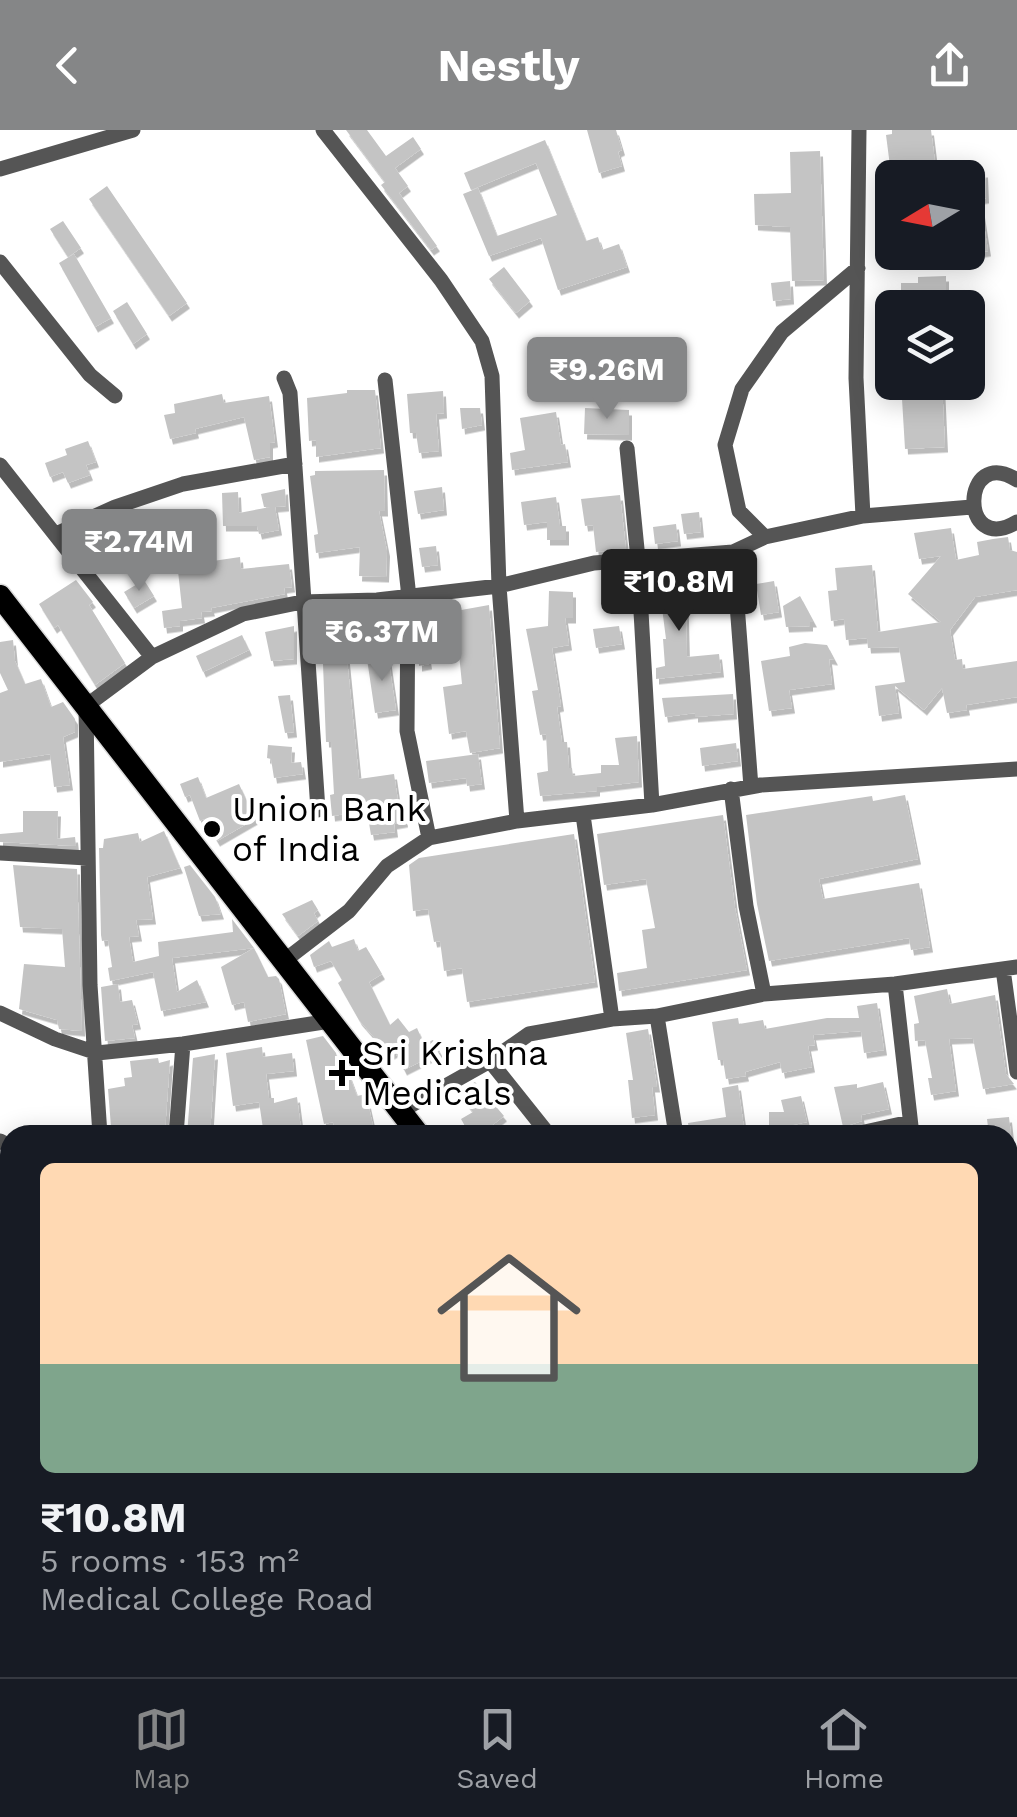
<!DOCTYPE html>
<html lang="en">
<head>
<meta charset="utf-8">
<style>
	body { margin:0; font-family:"Work Sans",sans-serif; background:#242831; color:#f1f3f6; height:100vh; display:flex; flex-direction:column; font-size:38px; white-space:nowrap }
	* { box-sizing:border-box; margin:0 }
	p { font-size:32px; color:#9ea1a6 }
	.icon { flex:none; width:55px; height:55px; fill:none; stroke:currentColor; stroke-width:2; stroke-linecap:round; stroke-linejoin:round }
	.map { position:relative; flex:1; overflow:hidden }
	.panel { position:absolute; left:0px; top:995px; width:1018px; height:552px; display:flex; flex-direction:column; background:#171b24; border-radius:30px 30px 0 0; box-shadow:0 5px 25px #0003 }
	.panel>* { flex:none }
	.needle { width:65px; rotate:260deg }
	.controls { position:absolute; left:875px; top:30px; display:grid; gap:20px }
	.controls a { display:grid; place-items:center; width:110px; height:110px; border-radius:15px; background:#171b24; box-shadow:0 5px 25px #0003; font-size:50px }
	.price { position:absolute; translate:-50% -85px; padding:0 22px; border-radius:10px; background:#858687; color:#fff; font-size:32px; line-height:65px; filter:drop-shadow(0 2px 5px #0008) }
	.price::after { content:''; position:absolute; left:50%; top:60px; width:30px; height:22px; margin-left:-15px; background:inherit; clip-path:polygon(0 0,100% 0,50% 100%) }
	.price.current { background:#222; color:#fff }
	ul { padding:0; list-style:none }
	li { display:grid; align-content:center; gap:20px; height:530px; padding:0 40px }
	li span { display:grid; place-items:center; height:310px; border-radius:15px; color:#555 }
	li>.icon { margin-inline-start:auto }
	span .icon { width:180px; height:180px; fill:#fffc; stroke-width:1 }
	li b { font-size:42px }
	header { display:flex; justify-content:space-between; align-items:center; height:130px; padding:0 40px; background:#858687; color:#fff; font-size:45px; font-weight:700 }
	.tabs { display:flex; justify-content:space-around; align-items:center; height:140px; border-top:2px solid #363941; background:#171b24; font-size:28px; color:#9ea1a6 }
	.tabs a { display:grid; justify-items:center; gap:5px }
	.tabs .current { color:#858687 }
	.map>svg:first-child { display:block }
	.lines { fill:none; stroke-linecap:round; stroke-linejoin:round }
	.canal { stroke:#a3a3a3; stroke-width:15 }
	.building { fill:#c4c4c4; filter:url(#shadow) }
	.primary-casing { stroke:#dbdbdb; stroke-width:25 }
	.minor { stroke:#555; stroke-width:15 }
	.tertiary { stroke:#555; stroke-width:18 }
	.primary { stroke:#000; stroke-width:22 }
	.rail { stroke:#000; stroke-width:5; stroke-dasharray:15 5 2.5 5; stroke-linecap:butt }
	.poi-dot { fill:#000; stroke:#fff; stroke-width:4 }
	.labels { text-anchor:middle; stroke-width:8; stroke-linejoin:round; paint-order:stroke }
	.poi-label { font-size:35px; fill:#000; stroke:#fff; text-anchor:start }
</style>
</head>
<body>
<header><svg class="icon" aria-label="back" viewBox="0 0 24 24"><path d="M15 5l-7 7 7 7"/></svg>Nestly<svg class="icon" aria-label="share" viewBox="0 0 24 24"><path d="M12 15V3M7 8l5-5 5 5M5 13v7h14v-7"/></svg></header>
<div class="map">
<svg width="1017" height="1547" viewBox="0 0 1017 1547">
	<defs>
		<filter id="shadow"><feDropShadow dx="3" dy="5.5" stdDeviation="0" flood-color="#0004"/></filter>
	</defs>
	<rect width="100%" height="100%" fill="#fff"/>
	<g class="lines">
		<!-- canal -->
		<path class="canal" d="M 0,1054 L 10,1059
			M 744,1538 L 751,1547"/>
	</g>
	<!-- building -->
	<path class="building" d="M 346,0 L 367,0 L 386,26 L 413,7 L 421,19 L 395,38 L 408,56 L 399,63 L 437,116 L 431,120 L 381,55 L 385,52 Z
		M 587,0 L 616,0 L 622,20 L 618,22 L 622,36 L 599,43 Z
		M 892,0 L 931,0 L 937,48 L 901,48 L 901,34 L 890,36 L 886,5 L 892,4 Z
		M 545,10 L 586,111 L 598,107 L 602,120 L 619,114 L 627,137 L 558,160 L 541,108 L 489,126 L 463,64 L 478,58 L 497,106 L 557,85 L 536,33 L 471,60 L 464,43 Z
		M 820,21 L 824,150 L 792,151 L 790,97 L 755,95 L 754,64 L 791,63 L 790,22 Z
		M 985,42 L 986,68 L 980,69 L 988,121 L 968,124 L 968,43 Z
		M 107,56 L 187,173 L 169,186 L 89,69 Z
		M 63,91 L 81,118 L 68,127 L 50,99 Z
		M 74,124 L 111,188 L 95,197 L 59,133 Z
		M 504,137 L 530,171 L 516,183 L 489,149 Z
		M 946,146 L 946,178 L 901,178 L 901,153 L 918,153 L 918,147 Z
		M 790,151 L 791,169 L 773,171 L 771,153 Z
		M 127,172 L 147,204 L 133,214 L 113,181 Z
		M 901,252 L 942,252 L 945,317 L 905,319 Z
		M 347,260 L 375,260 L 381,318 L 316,327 L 316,310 L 309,311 L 307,268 L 347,263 Z
		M 443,261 L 444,283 L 436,284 L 439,321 L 419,323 L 416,303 L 410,303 L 407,264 Z
		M 222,264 L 224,273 L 269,266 L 275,312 L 270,313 L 270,327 L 254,330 L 244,287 L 195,299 L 196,303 L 170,309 L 164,285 L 175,283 L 174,274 Z
		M 460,278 L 480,278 L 482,295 L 462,299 Z
		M 585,278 L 629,280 L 629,305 L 584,304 Z
		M 556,282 L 561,315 L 565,314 L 568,332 L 512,340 L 510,323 L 525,320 L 520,288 Z
		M 88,311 L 96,332 L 86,335 L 90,345 L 68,353 L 63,342 L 50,347 L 45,333 L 67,325 L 65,319 Z
		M 384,340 L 385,381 L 379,381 L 387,421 L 386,447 L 359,446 L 360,417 L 316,423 L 314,405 L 318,404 L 310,346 L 315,345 L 315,341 Z
		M 442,357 L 444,380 L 418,384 L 414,361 Z
		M 285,359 L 286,376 L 275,377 L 279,400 L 259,404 L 257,396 L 223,396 L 222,363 L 238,362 L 239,383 L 270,377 L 264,377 L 261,364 Z
		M 620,365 L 626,419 L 596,422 L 593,395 L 585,396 L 581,369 Z
		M 556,367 L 560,396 L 566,396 L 566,410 L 547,410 L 547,392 L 524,395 L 521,372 Z
		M 699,382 L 701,402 L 684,404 L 681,384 Z
		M 676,394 L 678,411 L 655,414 L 653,397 Z
		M 951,398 L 956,430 L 979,425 L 977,412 L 993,409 L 1008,407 L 1010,420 L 1017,422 L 1017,460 L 975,467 L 950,500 L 955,530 L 962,529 L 963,539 L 1017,531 L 1017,567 L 966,575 L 967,580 L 947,583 L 942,558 L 924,580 L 895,556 L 899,583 L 879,586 L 875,556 L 905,552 L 899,517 L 868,518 L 867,508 L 846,510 L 844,489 L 831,491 L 828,461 L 837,460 L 835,438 L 872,435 L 878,502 L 941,492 L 908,464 L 941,426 L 919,429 L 914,403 Z
		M 436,416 L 438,435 L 422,437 L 419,418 Z
		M 240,427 L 241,439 L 289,434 L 292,457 L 284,458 L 285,464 L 211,478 L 212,481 L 201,482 L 202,488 L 180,491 L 180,496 L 164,498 L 162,481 L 182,478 L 178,441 L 190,440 L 190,444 L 214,441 L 213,431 Z
		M 685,445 L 687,527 L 719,524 L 721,542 L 656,549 L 656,538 L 665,536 L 663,509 L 666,509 L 661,470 L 658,470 L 658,446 Z
		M 76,450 L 93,472 L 89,475 L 125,533 L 95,555 L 58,495 L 54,498 L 39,474 Z
		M 144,450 L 154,466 L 134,478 L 124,462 Z
		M 774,451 L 779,482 L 761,485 L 756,454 Z
		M 549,461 L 573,462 L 573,488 L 565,488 L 569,515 L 552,518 L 561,576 L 557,577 L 562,612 L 567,612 L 569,638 L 572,638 L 573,646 L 601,643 L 601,635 L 619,635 L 615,608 L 637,606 L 639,652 L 597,657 L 597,661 L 540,666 L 537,643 L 548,641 L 546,604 L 540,605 L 532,561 L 538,560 L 526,499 L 548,496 Z
		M 800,466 L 814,492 L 810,492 L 810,496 L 786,497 L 783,476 Z
		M 489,475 L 500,618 L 470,623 L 466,601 L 449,604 L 443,557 L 462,554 L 459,524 L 428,527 L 429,534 L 419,536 L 419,511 L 443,508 L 439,484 Z
		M 294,496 L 294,529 L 271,531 L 265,502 Z
		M 619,496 L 622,514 L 596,518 L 593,499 Z
		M 242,505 L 249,520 L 203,542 L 196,526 Z
		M 345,509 L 359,649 L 394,644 L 399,678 L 403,678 L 405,692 L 394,694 L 395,702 L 371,705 L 367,681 L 332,686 L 330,665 L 334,664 L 331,612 L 326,612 L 323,534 L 327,534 L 325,511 Z
		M 13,510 L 15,531 L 25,554 L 41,549 L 51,577 L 63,572 L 75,589 L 75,602 L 63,607 L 70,655 L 54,657 L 50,624 L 0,632 L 0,563 L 8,560 L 0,543 L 0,512 Z
		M 805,513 L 827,515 L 835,530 L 829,529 L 832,554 L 789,560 L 792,578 L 769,581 L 761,531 L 790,526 L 789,517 Z
		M 388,526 L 396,580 L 375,583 L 367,529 Z
		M 733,564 L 734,584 L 695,587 L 695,583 L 665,587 L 662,568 Z
		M 290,565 L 294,602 L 285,603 L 278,566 Z
		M 736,613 L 738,631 L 702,636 L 700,618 Z
		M 268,615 L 292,617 L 291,633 L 301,632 L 303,644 L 274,648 L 271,629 L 267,628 Z
		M 478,624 L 482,654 L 467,656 L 466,648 L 429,653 L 426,631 Z
		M 198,647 L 206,668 L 239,654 L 255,689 L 217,711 L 204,689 L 200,691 L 190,665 L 185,667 L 180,654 Z
		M 905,665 L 918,729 L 819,749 L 823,769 L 919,753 L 930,817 L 911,820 L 909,808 L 769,831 L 757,774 L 746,685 L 872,666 L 873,671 Z
		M 23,681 L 58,681 L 57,709 L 75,707 L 76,716 L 0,712 L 0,704 L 23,702 Z
		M 723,685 L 735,778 L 747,840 L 619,861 L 617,843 L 647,838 L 642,800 L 655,798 L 646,749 L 604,755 L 597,704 Z
		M 164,701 L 180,738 L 147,747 L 153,789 L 136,790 L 139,806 L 129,807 L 133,832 L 159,826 L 158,812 L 233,802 L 232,789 L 254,818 L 172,828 L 177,862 L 197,850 L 206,872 L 161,881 L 153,842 L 110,851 L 108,838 L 112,837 L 108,810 L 102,811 L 101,805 L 99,718 L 103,718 L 104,709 L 138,703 L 140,712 Z
		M 574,704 L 595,852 L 467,872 L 462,838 L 444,841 L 440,811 L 434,812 L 428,779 L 413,781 L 409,735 L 419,728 Z
		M 13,735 L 77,739 L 82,901 L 59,899 L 57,890 L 19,879 L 24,834 L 65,837 L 62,799 L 20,797 Z
		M 190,735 L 215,767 L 221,784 L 199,786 L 184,737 Z
		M 312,770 L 318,780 L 314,783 L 318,791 L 298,806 L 282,784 Z
		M 354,809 L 358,821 L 366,817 L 382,844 L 369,852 L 390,895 L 398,888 L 409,902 L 417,898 L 424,914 L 433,910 L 440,922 L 404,940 L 395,922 L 388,926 L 381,911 L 379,913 L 359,890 L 338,853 L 342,850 L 331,831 L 314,837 L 310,825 L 329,811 L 332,817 Z
		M 254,818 L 268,847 L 276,846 L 279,849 L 286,884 L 248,892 L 244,872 L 232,875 L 221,837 Z
		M 118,854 L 120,872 L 132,870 L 138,894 L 132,895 L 135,908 L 105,911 L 101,857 Z
		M 947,859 L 950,874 L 995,865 L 1006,944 L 1014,954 L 983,959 L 973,908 L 949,909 L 956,961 L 931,965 L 928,948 L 932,948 L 925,910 L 915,911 L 914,894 L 919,893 L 914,866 Z
		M 877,873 L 884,920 L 864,923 L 861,901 L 813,905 L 815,915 L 808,916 L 812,937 L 782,943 L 780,932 L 745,942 L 746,946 L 726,949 L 723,930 L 718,930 L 712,892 L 738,888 L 739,894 L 763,890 L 765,899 L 827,888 L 859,888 L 857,876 Z
		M 648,899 L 657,957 L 652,957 L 655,985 L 632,988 L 628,950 L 633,950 L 626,903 Z
		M 323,906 L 336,923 L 341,945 L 348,942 L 357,966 L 366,964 L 375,1005 L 364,1005 L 360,995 L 335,1000 L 333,992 L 324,994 L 306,910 Z
		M 262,917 L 263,927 L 292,923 L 294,941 L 266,944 L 269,968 L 274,968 L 274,973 L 297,967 L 301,999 L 291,1000 L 292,1005 L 264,1005 L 259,972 L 233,976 L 226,923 Z
		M 215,924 L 210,1005 L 187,1005 L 193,928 Z
		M 158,928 L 159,933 L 170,930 L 165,1001 L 124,1003 L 124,997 L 111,997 L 108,959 L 125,956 L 124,948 L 132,947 L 130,931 Z
		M 475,952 L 504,986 L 486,1000 L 490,1005 L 470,1005 L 461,989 L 473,982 L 464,970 L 468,967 L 463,959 Z
		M 883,952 L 889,979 L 861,985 L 862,991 L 843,997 L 834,957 L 857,954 L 857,958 Z
		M 738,955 L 745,1005 L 690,1005 L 688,993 L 726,987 L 722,958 Z
		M 801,966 L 807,992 L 769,1000 L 769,982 L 784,982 L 781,970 Z
		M 1009,987 L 1011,1005 L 989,1005 L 987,989 Z"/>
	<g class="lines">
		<defs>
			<path id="primary" d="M 0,466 L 419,1005
				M 882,1538 L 891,1547"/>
		</defs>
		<!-- primary casing -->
		<use href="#primary" class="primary-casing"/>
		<!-- minor -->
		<path class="minor" d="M 323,0 L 441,150 L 482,211 L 492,246 L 499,456 L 517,691
			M 859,0 L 856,248 L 863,386
			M 0,39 L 133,0
			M 0,132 L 90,245 L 115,266
			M 284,248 L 290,263 L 318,680
			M 385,250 L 408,458 L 407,601 L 429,708
			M 627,318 L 638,429 L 652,675
			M 0,335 L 152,527
			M 1017,350 C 961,314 958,427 1017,392
			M 56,404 L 115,377 L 183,354 L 295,334
			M 765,407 L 739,381 L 725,315 L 742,259 L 782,202 L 858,138
			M 733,422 L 751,657
			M 731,659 L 746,776 L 764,864
			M 583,685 L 612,889
			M 0,723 L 87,728
			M 284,831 L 349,781 L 387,736 L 429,708 L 517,691 L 652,675 L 761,655 L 1017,639
			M 1003,839 L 1017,942
			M 895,854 L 912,1005
			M 0,883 L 55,909 L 97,923 L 183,914 L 330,891
			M 657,886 L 676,1005
			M 490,931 L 529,904 L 612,889 L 657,886 L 764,864 L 895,854 L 1017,837
			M 401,981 L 490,931 L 549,1005
			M 100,1005 L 90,855 L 86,576 L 152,527 L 243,484 L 302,472 L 377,470 L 499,456 L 594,433 L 733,422 L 765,407 L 863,386 L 972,377
			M 176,1005 L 183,914
			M 851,1005 L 910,992
			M 0,1011 L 10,1016
			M 0,1083 L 10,1089
			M 0,1118 L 10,1121
			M 0,1225 L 10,1232
			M 1008,1304 L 1017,1302
			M 0,1355 L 10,1361
			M 442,1538 L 529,1545 L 588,1538
			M 646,1538 L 651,1547
			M 1,1547 L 10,1522
			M 314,1547 L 318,1538"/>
		<!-- tertiary -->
		<path class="tertiary" d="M 159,1547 L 162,1538"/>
		<!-- primary -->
		<use href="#primary" class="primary"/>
		<!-- rail -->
		<path class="rail" d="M 1013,1547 L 1017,1537"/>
	</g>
	<!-- markers -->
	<g class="poi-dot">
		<circle cx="212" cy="699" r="10"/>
		<path d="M337 928h10v10h10v10h-10v10h-10v-10h-10v-10h10z"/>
	</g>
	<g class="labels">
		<!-- poi labels -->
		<g class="poi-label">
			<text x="232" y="691">Union Bank<tspan x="232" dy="40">of India</tspan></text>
			<text x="362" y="935">Sri Krishna<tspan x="362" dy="40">Medicals</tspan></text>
		</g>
	</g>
</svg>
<div class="controls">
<a><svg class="needle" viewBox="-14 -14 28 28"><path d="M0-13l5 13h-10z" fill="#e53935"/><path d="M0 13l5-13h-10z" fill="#9ea1a6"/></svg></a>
<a><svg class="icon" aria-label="layers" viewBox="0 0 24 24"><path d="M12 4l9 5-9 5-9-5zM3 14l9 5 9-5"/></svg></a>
</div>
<b class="price" style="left:607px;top:292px">₹9.26M</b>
<b class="price" style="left:139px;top:464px">₹2.74M</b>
<b class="price current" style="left:679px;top:504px">₹10.8M</b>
<b class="price" style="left:382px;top:554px">₹6.37M</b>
<section class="panel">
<ul>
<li><span style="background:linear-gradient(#ffd9b3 65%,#7fa58c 0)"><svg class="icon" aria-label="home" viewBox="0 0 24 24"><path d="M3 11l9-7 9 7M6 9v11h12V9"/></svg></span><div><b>₹10.8M</b><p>5 rooms · 153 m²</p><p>Medical College Road</p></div></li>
</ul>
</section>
</div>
<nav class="tabs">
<a class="current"><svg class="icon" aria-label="map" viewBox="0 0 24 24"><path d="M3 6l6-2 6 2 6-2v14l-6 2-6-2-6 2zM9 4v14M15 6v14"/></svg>Map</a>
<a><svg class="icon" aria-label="saved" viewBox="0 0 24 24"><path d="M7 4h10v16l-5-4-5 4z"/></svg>Saved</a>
<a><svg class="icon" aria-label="home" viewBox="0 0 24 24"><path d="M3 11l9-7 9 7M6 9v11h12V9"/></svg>Home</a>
</nav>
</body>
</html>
